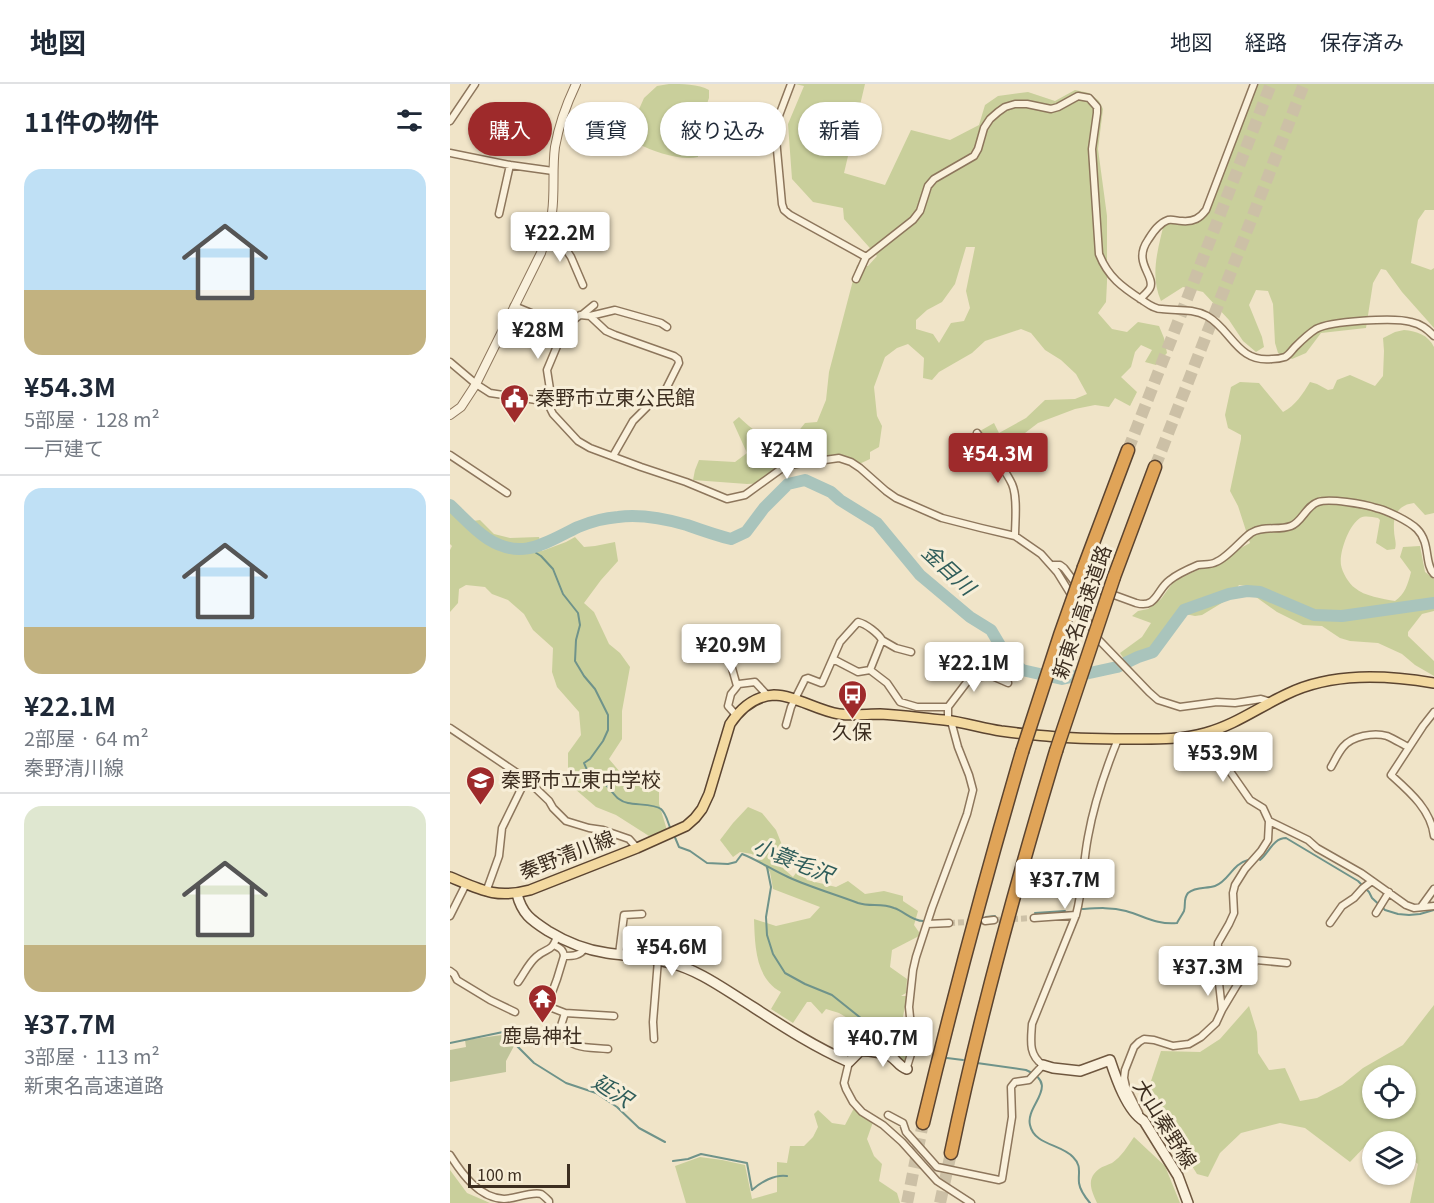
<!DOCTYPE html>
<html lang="ja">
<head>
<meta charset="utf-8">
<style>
	body { margin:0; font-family:Georgia,"Noto Sans JP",serif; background:#f2f2f3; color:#1f2937; height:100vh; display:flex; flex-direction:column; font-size:22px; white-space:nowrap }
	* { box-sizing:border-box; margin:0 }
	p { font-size:20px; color:#747a83 }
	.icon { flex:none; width:33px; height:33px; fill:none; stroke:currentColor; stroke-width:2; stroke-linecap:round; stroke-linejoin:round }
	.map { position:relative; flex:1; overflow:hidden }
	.drawer { display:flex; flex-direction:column; background:#fff; width:450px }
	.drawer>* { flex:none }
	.banner { position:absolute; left:18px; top:18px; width:570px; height:54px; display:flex; gap:12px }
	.controls { position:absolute; left:912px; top:981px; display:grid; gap:12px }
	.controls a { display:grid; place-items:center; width:54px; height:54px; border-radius:50%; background:#fff; box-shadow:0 2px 4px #0004; font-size:30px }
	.scale { position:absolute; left:18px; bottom:15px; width:102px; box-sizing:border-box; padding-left:6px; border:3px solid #3d2e20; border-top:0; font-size:16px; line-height:21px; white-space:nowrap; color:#3d2e20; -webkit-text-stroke:4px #f7eed8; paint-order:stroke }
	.price { position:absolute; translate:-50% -51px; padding:0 14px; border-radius:6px; background:#fff; color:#222; font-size:20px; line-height:39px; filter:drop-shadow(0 2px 3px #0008) }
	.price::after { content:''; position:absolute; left:50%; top:36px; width:18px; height:14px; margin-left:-9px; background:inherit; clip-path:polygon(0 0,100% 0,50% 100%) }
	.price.active { background:#9e2a2b; color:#fff }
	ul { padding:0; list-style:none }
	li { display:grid; align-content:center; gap:12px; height:318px; padding:0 24px }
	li+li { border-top:2px solid #e0e1e3 }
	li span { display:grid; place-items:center; height:186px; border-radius:18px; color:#555 }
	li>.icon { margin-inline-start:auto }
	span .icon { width:108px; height:108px; fill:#fffc; stroke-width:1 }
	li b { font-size:26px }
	h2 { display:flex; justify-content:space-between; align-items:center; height:72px; padding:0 24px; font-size:26px }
	.pill { padding:0 21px; border-radius:27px; background:#fff; box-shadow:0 2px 4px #0004; font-size:21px; line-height:54px }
	.pill.active { background:#9e2a2b; color:#fff }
	header { display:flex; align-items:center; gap:36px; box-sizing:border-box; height:84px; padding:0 30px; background:#fff; border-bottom:2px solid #e0e1e3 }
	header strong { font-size:28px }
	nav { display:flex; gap:33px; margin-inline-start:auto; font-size:21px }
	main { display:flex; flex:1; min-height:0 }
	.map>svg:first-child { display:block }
	.green { fill:#c9cf9b; fill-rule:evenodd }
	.cemetery { fill:#bfc49a }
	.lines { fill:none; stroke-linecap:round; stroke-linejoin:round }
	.stream { stroke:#6f938a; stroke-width:2 }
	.river { stroke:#a9c4bc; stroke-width:12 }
	.minor-tunnel { stroke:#ccc0a6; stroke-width:6; stroke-dasharray:6 3; stroke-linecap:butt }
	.motorway-tunnel { stroke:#ccc0a6; stroke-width:12; stroke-dasharray:12 6; stroke-linecap:butt }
	.minor-casing { stroke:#8d765c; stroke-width:9 }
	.tertiary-casing { stroke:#8d765c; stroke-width:10 }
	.secondary-casing { stroke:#6f573f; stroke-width:12 }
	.primary-casing { stroke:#5b4430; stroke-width:12 }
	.motorway-casing { stroke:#5b4430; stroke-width:15 }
	.minor { stroke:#faf1dc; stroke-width:6 }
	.tertiary { stroke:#faf1dc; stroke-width:8 }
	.secondary { stroke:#faf1dc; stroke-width:9 }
	.primary { stroke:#f3d9a0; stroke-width:9 }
	.motorway { stroke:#e0a458; stroke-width:12 }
	.motorway-bridge-casing { stroke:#5b4430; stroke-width:15; stroke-linecap:butt }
	.motorway-bridge { stroke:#e0a458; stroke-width:12 }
	.labels { text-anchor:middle; stroke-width:6; stroke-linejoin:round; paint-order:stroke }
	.poi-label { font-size:20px; fill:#3d2e20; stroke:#f7eed8; text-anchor:start }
	.street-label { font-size:20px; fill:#3d2e20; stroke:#f7eed8 }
	.water-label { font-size:21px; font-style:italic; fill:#2f5d5a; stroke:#f7eed8 }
</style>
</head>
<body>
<header>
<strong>地図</strong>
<nav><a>地図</a><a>経路</a><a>保存済み</a></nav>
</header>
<main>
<section class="drawer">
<h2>11件の物件<svg class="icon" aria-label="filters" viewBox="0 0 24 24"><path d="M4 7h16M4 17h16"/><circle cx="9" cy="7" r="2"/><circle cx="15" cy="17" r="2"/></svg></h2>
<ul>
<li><span style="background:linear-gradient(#bfe0f5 65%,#c2b280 0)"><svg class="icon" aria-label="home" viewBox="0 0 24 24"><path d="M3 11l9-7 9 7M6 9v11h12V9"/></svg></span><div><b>¥54.3M</b><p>5部屋 · 128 m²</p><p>一戸建て</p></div></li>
<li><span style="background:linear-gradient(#bfe0f5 75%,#c2b280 0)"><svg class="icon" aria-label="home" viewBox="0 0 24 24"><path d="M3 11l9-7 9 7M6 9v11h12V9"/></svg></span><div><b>¥22.1M</b><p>2部屋 · 64 m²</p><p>秦野清川線</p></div></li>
<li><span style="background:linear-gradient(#dfe7d0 75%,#c2b280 0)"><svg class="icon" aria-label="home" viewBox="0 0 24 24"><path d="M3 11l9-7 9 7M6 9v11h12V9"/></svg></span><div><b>¥37.7M</b><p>3部屋 · 113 m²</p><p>新東名高速道路</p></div></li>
</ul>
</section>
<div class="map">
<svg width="984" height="1119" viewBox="0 0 984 1119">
	<rect width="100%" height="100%" fill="#f0e4c8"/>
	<!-- green -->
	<path class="green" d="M 219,0 C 231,0 249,0 259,6 L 259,14 L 250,40 L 248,73 C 232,77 203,68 189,60 L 185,45 L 186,32 L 194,14 L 207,2 Z
		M 345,0 L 415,0 L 394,89 L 435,101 L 461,46 L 500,56 L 529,41 L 535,21 L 548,12 L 578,8 L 605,17 L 625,6 L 639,9 L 649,17 L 653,25 L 648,65 L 657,132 L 657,198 L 656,218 L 648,229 L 662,245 L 677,248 L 688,238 L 709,242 L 714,254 L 717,269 L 706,281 L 695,278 L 702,266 L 691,261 L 685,268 L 681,283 L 671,293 L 687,308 L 680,322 L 665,314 L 659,323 L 645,321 L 625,325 L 588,339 L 575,349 L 552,353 L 551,357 L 552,364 L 546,369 L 530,347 L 544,339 L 549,349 L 576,334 L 595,316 L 625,315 L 637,310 L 626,290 L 611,276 L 595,266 L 581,249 L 571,245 L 535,257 L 522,269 L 489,288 L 482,296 L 473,294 L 474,274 L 458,260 L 447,264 L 435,273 L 424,303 L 427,332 L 432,342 L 429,363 L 420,368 L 420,375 L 407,381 L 397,373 L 334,387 L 314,399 L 297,400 L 243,396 L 245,386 L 249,376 L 285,378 L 297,369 L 283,338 L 289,333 C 307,350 313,355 338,345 L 347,349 L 355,339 L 367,338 L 376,316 L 379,288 L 407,181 L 418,182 L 427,172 L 394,135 L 393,124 L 363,118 L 342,95 L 338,40 L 354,2 ZM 516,163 L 525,163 L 516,207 L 520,224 L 514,237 L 501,239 L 489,259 L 483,250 L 466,245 L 466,236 L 477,226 L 492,218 L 505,200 Z
		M 800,0 L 984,0 L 984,126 L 975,126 L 968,136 L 961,179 L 981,186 L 984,184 L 984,244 L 952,208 L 936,186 L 931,185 L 923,199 L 916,244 L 871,249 L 856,269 L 842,275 L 828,269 L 825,259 L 823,220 L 818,207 L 806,206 L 799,221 L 812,253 L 814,263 L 806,268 L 793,257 L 779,236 L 753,208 L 733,203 L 711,217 C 699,190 709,162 715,135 C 729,135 743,137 753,125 Z
		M 954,246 C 967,247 978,251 984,263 L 984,429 L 975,431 L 964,419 C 948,421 943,431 944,446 C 944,454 947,458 945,465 L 937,466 L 926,459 L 930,436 L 928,434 C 922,433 915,431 910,434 C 899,441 889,468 891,481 C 892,488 899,500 905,504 C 914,512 933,515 945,517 C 955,510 958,500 961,488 L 950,473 L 953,463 L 970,462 L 975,488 L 984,495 L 984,527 L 972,530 L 958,548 L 958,552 L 984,577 L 984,592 L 965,581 L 952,570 L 928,559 L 900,557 L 890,554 L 872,542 L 853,541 L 827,528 L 806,513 L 797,502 L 789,501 L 780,514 L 752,531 L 745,532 L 735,530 L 722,546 L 713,560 L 676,578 L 670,569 L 692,553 L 701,539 L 682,532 L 688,527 L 698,525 L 711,515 L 724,497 L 761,480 L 800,459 L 788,422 L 780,407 L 791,355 L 791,351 L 778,344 L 775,331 L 781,303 L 790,298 L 809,299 L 833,328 C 846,321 852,311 860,298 L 867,300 L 878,306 L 883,305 L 887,296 L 900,291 L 925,302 L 933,292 L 934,267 L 933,254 L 945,248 Z
		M 0,424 L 16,438 L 30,436 L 44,450 L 60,454 L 89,453 L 92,467 L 116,458 L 125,453 L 134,463 L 145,462 L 165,458 L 168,477 L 151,496 L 134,519 L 144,528 L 159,560 L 170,569 L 180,583 L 172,627 L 172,655 L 159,675 L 170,688 L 181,686 L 195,694 L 206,702 L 209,708 L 209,720 L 217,746 L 199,752 L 166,731 L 146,723 L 118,699 L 118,669 L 131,651 L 129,628 L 107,603 L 102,588 L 103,564 L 83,546 L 74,530 L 58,516 L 42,510 L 35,503 L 16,501 L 9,505 L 8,519 L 0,528 L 0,466 L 2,462 L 0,460 Z
		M 298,723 L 312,729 L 326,746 L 338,776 L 334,785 L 343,793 L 349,785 L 357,796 L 386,803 L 398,797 L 415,810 L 434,807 L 453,812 L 453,817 L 468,827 L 464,841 L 471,851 L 442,866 L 440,883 L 457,895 L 456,909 L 451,912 L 457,912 L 452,938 L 459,958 L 458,972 L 455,982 L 440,972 L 403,971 L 395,947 L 399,935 L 389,929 L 376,925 L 372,930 L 361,918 L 357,918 L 343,939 L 321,925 L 331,908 C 305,894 305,861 304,835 L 326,842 L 360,834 L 370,823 L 323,805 L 320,788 L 302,770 L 290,768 L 283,773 L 270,756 L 283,739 Z
		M 984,921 L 984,1119 L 960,1119 L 968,1080 L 956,1072 L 956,1058 L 927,1057 L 922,1055 L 900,1078 L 855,1044 L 830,1039 L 791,1049 L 770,1069 L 758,1093 L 747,1090 L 697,1009 L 711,967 L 750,968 L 770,955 L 799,922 L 807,948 L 808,969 L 819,986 L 835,984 L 850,1017 L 867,1014 L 892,1001 L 913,984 L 953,961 ZM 922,992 L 956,992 L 956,1024 L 922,1024 Z
		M 404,1024 L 423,1038 L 417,1055 L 424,1072 L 432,1080 L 429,1097 L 447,1109 L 450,1119 L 236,1119 L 225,1082 L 250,1073 L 272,1076 L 295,1081 L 302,1115 L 327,1108 L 327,1078 L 337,1079 L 340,1062 L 354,1062 L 363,1053 L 368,1043 L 364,1030 L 368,1026 L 382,1039 L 395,1041 Z
		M 684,1053 L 715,1082 L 730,1119 L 647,1119 C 641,1106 636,1095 649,1085 C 653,1082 658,1081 662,1079 C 672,1072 677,1063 684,1053 Z
		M 0,1086 L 17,1109 L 40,1119 L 0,1119 Z"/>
	<!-- cemetery -->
	<path class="cemetery" d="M 52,951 L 64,962 L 56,977 L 56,988 L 0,998 L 0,966 L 16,963 L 15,956 Z"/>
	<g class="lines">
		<!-- stream -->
		<path class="stream" d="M 80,465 L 91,472 L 103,485 L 113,510 L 128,529 L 130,541 L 126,556 L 125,577 L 134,592 L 145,605 L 158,631 L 158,646 L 153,657 L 140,675 L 134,679 C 138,692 148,694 157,702 C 164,709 167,717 178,719 C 187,721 205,720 211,725 C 216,729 218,739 221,746
			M 224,751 L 229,763 L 240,767 L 257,779 L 278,780 L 286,778 L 292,770 C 308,776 322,786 338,793 C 360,803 384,810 408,819 C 420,823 431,819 444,824 C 454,827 462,837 473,837
			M 810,776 C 819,769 823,754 836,754 L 908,797 L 919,808 L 922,814 L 935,826 L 948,830 L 959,831 L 970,830 L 984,826
			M 317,783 L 321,803 L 316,833 L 317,851 L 323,870 L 335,889 L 355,900 L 382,911 L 412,935 L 438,952 L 458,968
			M 632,825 C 648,824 661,823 676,827 C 694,832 707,841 727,839 C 729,835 732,831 734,827 C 736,820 733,815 738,809 C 746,802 756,805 765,802 C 779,797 782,780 798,776
			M 585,829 L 615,827
			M 536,833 L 545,832
			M 0,959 L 53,948 L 84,979 L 116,999 L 146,1009 L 167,1023 L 189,1044 L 215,1058
			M 497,974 L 513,976
			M 527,979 L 576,986 C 612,1001 575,1021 580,1041 C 584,1061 611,1060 623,1073 C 632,1082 628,1088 629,1099 C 630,1106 635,1113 640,1119
			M 223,1077 L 238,1075 L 251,1070 L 297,1079 L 302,1106 C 311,1098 325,1090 337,1092"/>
		<!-- river -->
		<path class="river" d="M 0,421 C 12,432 24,446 38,455 C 73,477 96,458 128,443 C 140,438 155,434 168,433 C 190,430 216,435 237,441 C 251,446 265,451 281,455 L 296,448 L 314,424 L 338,400 L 355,396 L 381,408 L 390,416 L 427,439 L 470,491 L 520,533 L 541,546 L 554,568 L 572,586 L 612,595 L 667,583 L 688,573 L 703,568 L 734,526 L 779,510 L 797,507 L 810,508 L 864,531 L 892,532 L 984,519"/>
		<!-- minor-tunnel -->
		<path class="minor-tunnel" d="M 544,836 L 584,834
			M 499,839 L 535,837"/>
		<!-- motorway-tunnel -->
		<path class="motorway-tunnel" d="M 678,366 L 821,0
			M 705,383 L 854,0
			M 457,1119 L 473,1039
			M 490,1119 L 501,1069"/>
		<defs>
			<path id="minor" d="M 341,0 L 327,37 L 325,44 L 332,120 L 334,126 L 340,131 L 416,173
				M 0,37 L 25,0
				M 0,69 L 60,81 L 103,87
				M 49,130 L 60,81
				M 98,150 L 115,164 L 121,173 L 133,201
				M 406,195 L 416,173 L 463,136 L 470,127 L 478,102 L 484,95 L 524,72 L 528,65 L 534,44 L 540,35 L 548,28 L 555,23 L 565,20 L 577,20 L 601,25 L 608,23 L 628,12 L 639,14 L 647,23 L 647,29 L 642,65 L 649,170 C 658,193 672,203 692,216 C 698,220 704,225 712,225 C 727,227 742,224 757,232 C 782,246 787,279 822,275 C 826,275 832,274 835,273 C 839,271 842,266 845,263 C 852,256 858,250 866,245 C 880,237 945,233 961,238 C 971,240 977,245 984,252
				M 690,215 C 693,212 698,208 700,204 C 706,192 682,179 698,156 C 703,148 709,139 718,136 C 723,135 727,137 732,137 C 744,138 750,134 756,126 L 804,0
				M 64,222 L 115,243
				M 133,230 L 144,221
				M 140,232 L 156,247 L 165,251 L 224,272 L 228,275 L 229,279 L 215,307 L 203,317 L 183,337 L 163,372
				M 0,278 L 26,300 L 40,309 L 86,316 L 94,319 L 99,322 L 103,330 L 128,357 L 140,364 L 191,383 L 236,398 L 277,415 L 295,411 L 331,385 L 339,381 L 389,374 L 401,378 L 410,384 L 436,407 L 446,414 L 492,434 L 531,444 L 565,452 L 591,470 L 607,488 L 649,556 L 699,608 L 708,616 L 730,623 L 767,618 L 785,619 L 811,615 L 821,618
				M 99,322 L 102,318 L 97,286 L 115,243 L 130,231 L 140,232 L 165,226 L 211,239 L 217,243
				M 527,349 C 539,365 554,383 562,400 C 568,413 565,438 565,452
				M 0,371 L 57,409
				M 603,481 L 610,481 L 614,484 L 623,496 L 686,519 C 707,525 706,506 720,496 C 726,491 741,484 748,481 C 754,480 761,481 766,478 C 777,474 791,456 801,449 C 814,441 828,447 841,442 C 852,438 856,422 868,418 C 879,414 914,420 926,424 C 936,426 959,437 967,445 C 981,459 974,480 984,490
				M 432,556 L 446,564 L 461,568
				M 276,563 L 287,602
				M 383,575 L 408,588 L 420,586
				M 420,586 L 437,599 L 450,618 L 467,623 L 498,623
				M 984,628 L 973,642 L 941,691 C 960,708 981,726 984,752
				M 286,631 L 278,622 L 281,610 L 289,600 L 305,598 L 318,612
				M 498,636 L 498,623 L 517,598 L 527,593 L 542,592 L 558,599
				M 336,641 L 341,623 L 355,595 L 358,594 L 371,599 L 372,599 L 390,558 L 408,538 C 416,540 428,549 432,556 L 420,586
				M 0,644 L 76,695 L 99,717 L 103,724 L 116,737 L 139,744 L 153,746 L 179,755 L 187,764
				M 881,683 C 885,676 888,669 893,663 C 902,652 924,648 937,652 C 944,655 952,660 958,663
				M 819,737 L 858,756 L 867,764 L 911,789 L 956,821 L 964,824 L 984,822
				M 36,808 L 49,772 L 52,744 L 76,695
				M 971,823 L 984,805
				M 926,829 L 939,808
				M 0,832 L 16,800
				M 584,834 L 626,831
				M 535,837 L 544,836
				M 880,839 L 892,822 L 904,814 L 913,804 L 922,797
				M 477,840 L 499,839
				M 104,861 C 110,864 113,865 114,872 C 123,872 130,872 135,864
				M 169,870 L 174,831 L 192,830
				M 114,872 L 107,895 L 97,922 L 115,929 L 164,932
				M 0,887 L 4,890 L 7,896 L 40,916 L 65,928
				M 68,898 C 74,890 78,880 86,873 C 97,863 102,869 107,852
				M 772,926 L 787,901 L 806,876 L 837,879
				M 115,929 L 109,948 C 123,966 137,963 158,965
				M 204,955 L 203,938 L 208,876
				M 399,978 L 394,999 L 396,1005 L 403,1018 L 412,1028 L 433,1041 L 452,1058 L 487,1097 L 521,1119
				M 456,986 L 466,954 L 465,948 L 460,933 L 459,923 L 463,886 L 466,873 L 482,824 L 517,730 L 523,706 L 519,691 L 508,663 L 501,637
				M 689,1029 L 676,1003 L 674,994 L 675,986 L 684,963 L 689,958 L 694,955 L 704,956 L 723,962 L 739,960 L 751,953 L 766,939 L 772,926 L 767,881 L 768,859 L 779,840 L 784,829 L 783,809 L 785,801 L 795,785 L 811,767 L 818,756 L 819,737 L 813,724 L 800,716 L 754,650
				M 438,1031 L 453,1039 L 456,1048 L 487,1083 L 549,1096 L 552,1095 L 562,1033 L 561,1003 L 565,998 L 579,996 L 593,981 C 578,971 581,956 582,940 L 626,831 C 633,805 633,779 638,753 C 644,719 655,687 668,655
				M 0,1071 C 12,1090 29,1114 54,1115 C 64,1115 82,1107 91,1110 C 93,1111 98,1116 99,1117 L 99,1119"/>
			<path id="tertiary" d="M 0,331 L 11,323 L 26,300 L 91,169 C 95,156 101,143 102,129 C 105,107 102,85 105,63 C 109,40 116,21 126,0"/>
			<path id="secondary" d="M 67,810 C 72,830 81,836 98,847 C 116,858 136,866 157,869 C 178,872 200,873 220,879 C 245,885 267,900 289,914 C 325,937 360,961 399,978 L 410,967 C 417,966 434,969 440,972 C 447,976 448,982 457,985
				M 593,981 L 603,984 L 630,987 L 660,976 C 666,994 677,1027 694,1037 L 728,1092 L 738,1119"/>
			<path id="primary" d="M 0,793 C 31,806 46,815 80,806 L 187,764 L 236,742 L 245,734 L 252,725 L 259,710 L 280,640 C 290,625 305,612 324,611 C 344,611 368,627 389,630 C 403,632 417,630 430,630 C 451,631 472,634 494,636 C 513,638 532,644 551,647 C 566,649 582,651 597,652 C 624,655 651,655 678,655 C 704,655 731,656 755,649 C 785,641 809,623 837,610 C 882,588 936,591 984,599"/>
			<path id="motorway" d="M 634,483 L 678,366
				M 664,493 L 705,383
				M 473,1039 C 503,914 536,791 572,668
				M 501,1069 C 529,933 566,800 606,667"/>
		</defs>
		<!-- minor casing -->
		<use href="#minor" class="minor-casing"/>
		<!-- tertiary casing -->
		<use href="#tertiary" class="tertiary-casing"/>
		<!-- secondary casing -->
		<use href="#secondary" class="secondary-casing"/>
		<!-- primary casing -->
		<use href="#primary" class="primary-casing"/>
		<!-- motorway casing -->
		<use href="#motorway" class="motorway-casing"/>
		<!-- minor -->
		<use href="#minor" class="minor"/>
		<!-- tertiary -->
		<use href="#tertiary" class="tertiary"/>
		<!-- secondary -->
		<use href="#secondary" class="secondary"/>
		<!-- primary -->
		<use href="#primary" class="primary"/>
		<!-- motorway -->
		<use href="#motorway" class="motorway"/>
		<defs>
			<path id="motorway-bridge" d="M 606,667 L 664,493
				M 572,668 L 610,551 L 634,483"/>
		</defs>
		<!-- motorway-bridge casing -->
		<use href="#motorway-bridge" class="motorway-bridge-casing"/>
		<!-- motorway-bridge -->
		<use href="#motorway-bridge" class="motorway-bridge"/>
	</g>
	<!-- icons -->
	<defs>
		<symbol id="civic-pin" viewBox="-11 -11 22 30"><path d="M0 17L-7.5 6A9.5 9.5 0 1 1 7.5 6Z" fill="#9e2a2b" stroke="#f7eed8"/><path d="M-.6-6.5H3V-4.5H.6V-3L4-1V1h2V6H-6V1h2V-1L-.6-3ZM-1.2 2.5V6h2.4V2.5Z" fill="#fff"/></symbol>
		<symbol id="bus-pin" viewBox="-11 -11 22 30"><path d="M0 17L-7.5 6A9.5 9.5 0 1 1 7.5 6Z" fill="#9e2a2b" stroke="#f7eed8"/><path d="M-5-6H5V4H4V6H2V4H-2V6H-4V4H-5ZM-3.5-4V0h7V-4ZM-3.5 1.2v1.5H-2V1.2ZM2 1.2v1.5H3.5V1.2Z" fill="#fff"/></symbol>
		<symbol id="school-pin" viewBox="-11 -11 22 30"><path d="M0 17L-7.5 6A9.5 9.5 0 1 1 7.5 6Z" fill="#9e2a2b" stroke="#f7eed8"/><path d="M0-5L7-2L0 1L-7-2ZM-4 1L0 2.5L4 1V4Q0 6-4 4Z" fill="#fff"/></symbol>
		<symbol id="temple-pin" viewBox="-11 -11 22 30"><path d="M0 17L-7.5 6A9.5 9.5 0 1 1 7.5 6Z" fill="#9e2a2b" stroke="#f7eed8"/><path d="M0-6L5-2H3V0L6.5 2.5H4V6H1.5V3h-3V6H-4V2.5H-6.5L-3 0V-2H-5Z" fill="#fff"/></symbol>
	</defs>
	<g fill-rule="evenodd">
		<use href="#civic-pin" x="48" y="298" width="33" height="45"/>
		<use href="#bus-pin" x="386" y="594" width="33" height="45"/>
		<use href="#school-pin" x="14" y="680" width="33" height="45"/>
		<use href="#temple-pin" x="76" y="898" width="33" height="45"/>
	</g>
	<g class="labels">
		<!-- poi labels -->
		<g class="poi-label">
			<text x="85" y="321">秦野市立東公民館</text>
			<text x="402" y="655" text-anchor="middle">久保</text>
			<text x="51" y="703">秦野市立東中学校</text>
			<text x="92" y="959" text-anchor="middle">鹿島神社</text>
		</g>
		<!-- street labels -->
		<g class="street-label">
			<text transform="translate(632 528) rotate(-71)" y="7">新東名高速道路</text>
			<text transform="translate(117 771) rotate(-21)" y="7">秦野清川線</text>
			<text transform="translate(715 1040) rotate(58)" y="7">大山秦野線</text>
		</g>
		<!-- water labels -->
		<g class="water-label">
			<text transform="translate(498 486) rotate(43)" y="7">金目川</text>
			<text transform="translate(343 777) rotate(22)" y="7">小蓑毛沢</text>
			<text transform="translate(162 1007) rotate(33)" y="7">延沢</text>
		</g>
	</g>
</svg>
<div class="controls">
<a><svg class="icon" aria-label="locate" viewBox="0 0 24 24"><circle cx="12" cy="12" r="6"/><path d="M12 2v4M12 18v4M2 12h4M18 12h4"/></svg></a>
<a><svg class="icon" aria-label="layers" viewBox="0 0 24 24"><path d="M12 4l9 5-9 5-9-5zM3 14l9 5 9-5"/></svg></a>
</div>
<div class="scale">100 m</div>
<b class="price" style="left:110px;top:179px">¥22.2M</b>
<b class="price" style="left:88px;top:276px">¥28M</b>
<b class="price" style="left:337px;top:396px">¥24M</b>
<b class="price active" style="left:548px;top:400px">¥54.3M</b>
<b class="price" style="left:281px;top:591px">¥20.9M</b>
<b class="price" style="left:524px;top:609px">¥22.1M</b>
<b class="price" style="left:773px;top:699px">¥53.9M</b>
<b class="price" style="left:615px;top:826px">¥37.7M</b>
<b class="price" style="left:222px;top:893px">¥54.6M</b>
<b class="price" style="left:758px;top:913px">¥37.3M</b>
<b class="price" style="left:433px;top:984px">¥40.7M</b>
<div class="banner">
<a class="pill active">購入</a>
<a class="pill">賃貸</a>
<a class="pill">絞り込み</a>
<a class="pill">新着</a>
</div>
</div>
</main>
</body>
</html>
